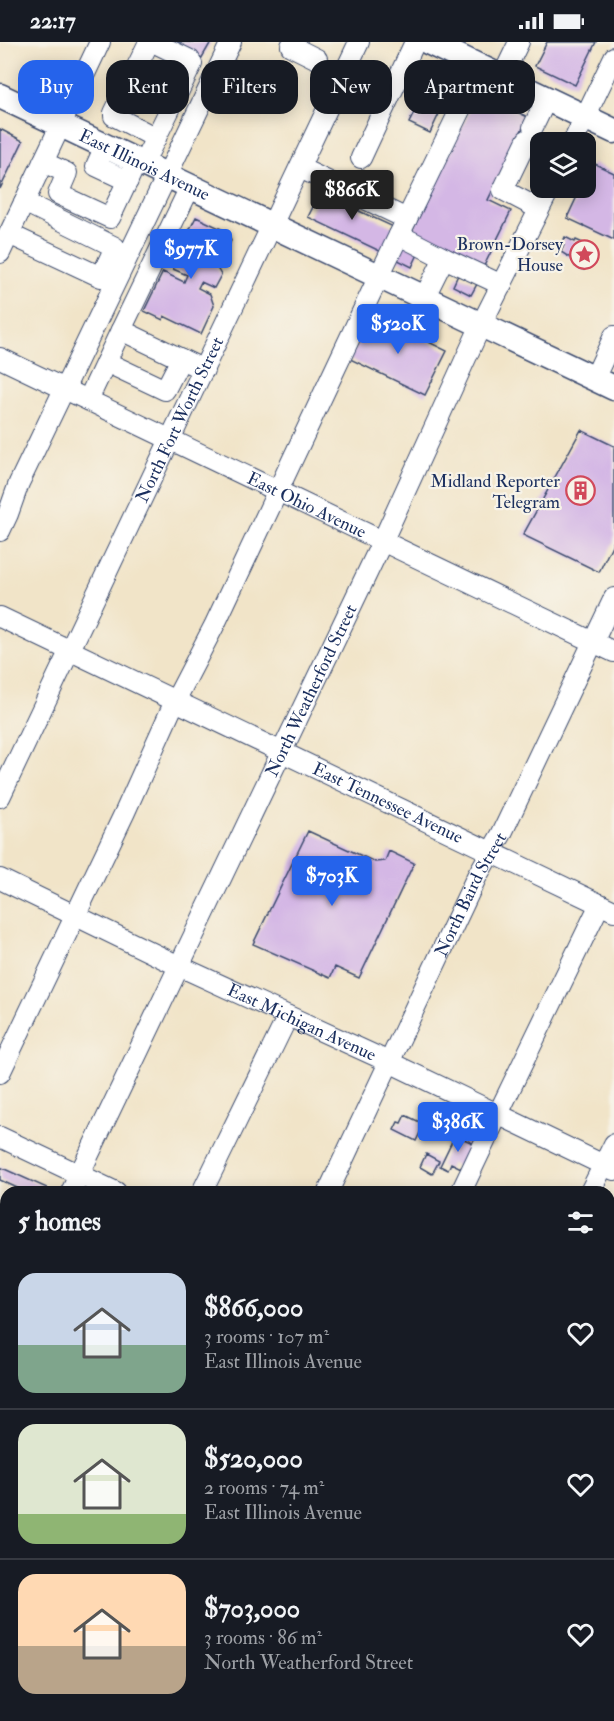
<!DOCTYPE html>
<html lang="en">
<head>
<meta charset="utf-8">
<style>
	body { margin:0; font-family:"IM FELL Double Pica",serif; background:#20242c; color:#f1f3f6; height:100vh; display:flex; flex-direction:column; font-size:22px; white-space:nowrap }
	* { box-sizing:border-box; margin:0 }
	p { font-size:20px; color:#9ea1a6 }
	.icon { flex:none; width:33px; height:33px; fill:none; stroke:currentColor; stroke-width:2; stroke-linecap:round; stroke-linejoin:round }
	.map { position:relative; flex:1; overflow:hidden }
	.side { position:absolute; left:0px; top:1144px; width:615px; height:536px; display:flex; flex-direction:column; background:#171b24; border-radius:18px 18px 0 0; box-shadow:0 3px 15px #0003 }
	.side>* { flex:none }
	.guide { position:absolute; left:18px; top:18px; width:579px; height:54px; display:flex; gap:12px }
	.fabs { position:absolute; left:530px; top:90px; display:grid; gap:12px }
	.fabs a { display:grid; place-items:center; width:66px; height:66px; border-radius:12px; background:#171b24; box-shadow:0 3px 15px #0003; font-size:30px }
	.price { position:absolute; translate:-50% -51px; padding:0 14px; border-radius:6px; background:#2563eb; color:#fff; font-size:20px; line-height:39px; filter:drop-shadow(0 2px 3px #0008) }
	.price::after { content:''; position:absolute; left:50%; top:36px; width:18px; height:14px; margin-left:-9px; background:inherit; clip-path:polygon(0 0,100% 0,50% 100%) }
	.price.selected { background:#222; color:#fff }
	ul { padding:0; list-style:none }
	li { display:flex; align-items:center; gap:18px; height:150px; padding:0 18px }
	li+li { border-top:2px solid #363941 }
	li span { display:grid; place-items:center; flex:none; width:168px; height:120px; border-radius:18px; color:#555 }
	li>.icon { margin-inline-start:auto }
	span .icon { width:72px; height:72px; fill:#fffc; stroke-width:1 }
	li b { font-size:26px }
	h2 { display:flex; justify-content:space-between; align-items:center; height:72px; padding:0 18px; font-size:26px }
	.chip { padding:0 21px; border-radius:18px; background:#171b24; box-shadow:0 3px 15px #0003; font-size:21px; line-height:54px }
	.chip.selected { background:#2563eb; color:#fff }
	.status { display:flex; justify-content:space-between; align-items:center; height:42px; padding:0 30px; background:#171b24; direction:ltr }
	.status svg { height:16px; fill:currentColor }
	.map>svg:first-child { display:block }
	.building { fill:#d4b7e5 }
	.lines { fill:none; stroke-linecap:round; stroke-linejoin:round }
	.minor-casing { stroke:#3b4a6e; stroke-width:22 }
	.major-casing { stroke:#3b4a6e; stroke-width:27 }
	.minor { stroke:#fff; stroke-width:20 }
	.major { stroke:#fff; stroke-width:24 }
	.labels { text-anchor:middle; stroke-width:4.5; stroke-linejoin:round; paint-order:stroke }
	.street-label { font-size:18px; fill:#1b2f5e; stroke:#f7f3e8 }
	.poi-label { font-size:18px; fill:#1b2f5e; stroke:#f7f3e8; text-anchor:end }
</style>
</head>
<body>
<div class="status"><b>22:17</b><svg viewBox="0 0 49 12"><path d="M0 12V9h3v3zM5 12V6h3v6zM10 12V3h3v9zM15 12V0h3v12zM26 1h20v11H26zM47 4h2v5h-2z"/></svg></div>
<div class="map">
<svg width="614" height="1679" viewBox="0 0 614 1679">
	<rect width="100%" height="100%" fill="#f7f3e8"/>
	<filter id="ink" filterUnits="userSpaceOnUse"><feTurbulence type="fractalNoise" baseFrequency=".0167" numOctaves="2"/><feDisplacementMap in="SourceGraphic" scale="12" xChannelSelector="R" yChannelSelector="G"/><feConvolveMatrix kernelMatrix="1 2 1 2 8 2 1 2 1" color-interpolation-filters="sRGB"/></filter>
	<filter id="wash" filterUnits="userSpaceOnUse"><feTurbulence type="fractalNoise" baseFrequency=".008" numOctaves="4" result="noise"/><feDisplacementMap in="SourceGraphic" scale="24" xChannelSelector="R" yChannelSelector="G"/><feGaussianBlur stdDeviation="1.35" result="paint"/><feColorMatrix in="noise" values="0 0 0 0 0 0 0 0 0 0 0 0 0 0 0 0 0 1.4 0 .05"/><feComposite in="paint" operator="in"/></filter>
	<g filter="url(#wash)">
		<rect width="100%" height="100%" fill="#f1e4c8"/>
		<g id="blocks">
			<!-- building -->
			<path class="building" d="M 165,0 L 211,0 L 200,19 Z
				M 547,0 L 596,0 L 575,43 L 535,24 Z
				M 427,44 L 448,53 L 430,91 L 409,81 Z
				M 478,52 L 528,75 L 488,158 L 511,169 L 484,224 L 412,190 Z
				M 0,87 L 23,99 L 0,147 Z
				M 593,121 L 614,131 L 614,198 L 567,176 L 581,146 L 585,146 L 585,138 Z
				M 323,145 L 361,163 L 359,169 L 398,187 L 386,212 L 308,175 Z
				M 196,175 L 228,190 L 231,199 L 223,215 L 211,209 L 206,220 L 217,226 L 221,233 L 214,246 L 201,240 L 198,246 L 210,252 L 214,264 L 201,292 L 164,274 L 163,278 L 144,269 L 163,230 L 184,240 L 187,233 L 173,227 L 182,209 L 197,216 L 202,205 L 185,197 Z
				M 565,195 L 575,200 L 576,198 L 594,206 L 584,228 L 575,224 L 577,220 L 561,210 L 564,203 L 562,202 Z
				M 404,201 L 420,208 L 412,225 L 396,217 Z
				M 458,233 L 477,242 L 471,253 L 453,244 Z
				M 372,272 L 447,309 L 425,353 L 350,317 Z
				M 581,388 L 614,404 L 614,499 L 599,530 L 523,493 Z
				M 308,789 L 375,820 L 385,819 L 389,809 L 414,821 L 359,936 L 335,925 L 330,936 L 253,902 Z
				M 405,1073 L 424,1082 L 416,1099 L 394,1088 L 398,1080 L 401,1081 Z
				M 455,1093 L 475,1102 L 463,1127 L 451,1121 L 448,1128 L 440,1124 Z
				M 426,1112 L 439,1119 L 432,1132 L 420,1125 Z
				M 0,1125 L 47,1146 L 45,1150 L 26,1150 L 0,1138 Z
				M 0,1172 L 6,1175 L 6,1203 L 0,1200 Z
				M 0,1216 L 6,1219 L 6,1234 L 0,1247 Z
				M 609,1435 L 614,1438 L 614,1513 L 609,1511 Z"/>
		</g>
	</g>
	<g filter="url(#ink)">
		<use href="#blocks" fill-opacity="0" stroke="#3b4a6e" stroke-width="1.5"/>
		<g class="lines">
			<defs>
				<g id="minor">
					<path d="M 149,0 L 114,71 L 114,74 L 156,96"/>
					<path d="M 293,0 L 291,4 L 317,17"/>
					<path d="M 502,35 L 519,0"/>
					<path d="M 533,85 L 547,56"/>
					<path d="M 527,98 L 503,148 L 539,167"/>
					<path d="M 573,100 L 614,15"/>
					<path d="M 105,104 L 96,124 L 128,139"/>
					<path d="M 361,116 L 415,0"/>
					<path d="M 43,120 L 67,131 L 58,152 L 110,176 L 137,119"/>
					<path d="M 143,122 L 192,22 L 190,18 L 153,0"/>
					<path d="M 300,126 L 407,177"/>
					<path d="M 9,192 L 101,235 L 115,205 L 24,160"/>
					<path d="M 399,193 L 444,216"/>
					<path d="M 0,211 L 100,0"/>
					<path d="M 424,256 L 444,216 L 502,243"/>
					<path d="M 121,288 L 190,145"/>
					<path id="s1" d="M 0,316 L 614,610"/>
					<path d="M 106,320 L 165,348 L 181,317"/>
					<path d="M 594,337 L 614,294"/>
					<path d="M 88,358 L 121,288 L 204,328"/>
					<path d="M 0,489 L 8,472 L 19,441 L 231,0"/>
					<path id="s2" d="M 0,575 L 614,869"/>
					<path id="s3" d="M 0,755 L 359,0"/>
					<path id="s4" d="M 0,837 L 179,924 L 389,1020 L 614,1128"/>
					<path d="M 0,1031 L 125,770 L 175,659 L 215,582 L 379,234 L 481,25"/>
					<path d="M 0,1095 L 116,1150"/>
					<path id="s5" d="M 71,1150 L 383,498 L 481,283 L 550,146"/>
					<path d="M 202,1150 L 288,974"/>
					<path id="s6" d="M 328,1150 L 477,834 L 501,793 L 614,556"/>
					<path d="M 461,1150 L 498,1072 L 600,862"/>
					<path d="M 590,1150 L 614,1102"/>
					<path d="M 0,1301 L 6,1288"/>
					<path d="M 0,1354 L 6,1357"/>
					<path d="M 610,1387 L 614,1379"/>
					<path d="M 0,1580 L 6,1566"/>
					<path d="M 0,1604 L 6,1607"/>
					<path d="M 609,1646 L 614,1649"/>
					<path d="M 164,1674 L 175,1679"/>
					<path d="M 27,1679 L 28,1674"/>
					<path d="M 119,1679 L 119,1674"/>
					<path d="M 209,1679 L 211,1674"/>
					<path d="M 330,1679 L 333,1674"/>
					<path d="M 451,1679 L 453,1674"/>
					<path d="M 545,1679 L 547,1674"/>
				</g>
				<g id="major">
					<path d="M 428,0 L 614,89"/>
					<path id="s7" d="M 0,54 L 614,346"/>
				</g>
			</defs>
			<!-- minor casing -->
			<use href="#minor" class="minor-casing"/>
			<!-- major casing -->
			<use href="#major" class="major-casing"/>
			<!-- minor -->
			<use href="#minor" class="minor"/>
			<!-- major -->
			<use href="#major" class="major"/>
		</g>
	</g>
	<!-- icons -->
	<defs>
		<symbol id="sight-ring" viewBox="-11 -11 22 22"><circle r="9.5" fill="#f7f3e8" stroke="#d1495b" stroke-width="1.5"/><path d="M0-6L1.8-2.2L6-1.7L2.9 1.2L3.7 5.4L0 3.3L-3.7 5.4L-2.9 1.2L-6-1.7L-1.8-2.2Z" fill="#d1495b"/></symbol>
		<symbol id="building-ring" viewBox="-11 -11 22 22"><circle r="9.5" fill="#f7f3e8" stroke="#d1495b" stroke-width="1.5"/><path d="M-4-6H4V6H1V3H-1V6H-4ZM-2.5-4.3h1.7v1.8h-1.7ZM.8-4.3h1.7v1.8H.8ZM-2.5-1h1.7V.8h-1.7ZM.8-1h1.7V.8H.8Z" fill="#d1495b"/></symbol>
	</defs>
	<g fill-rule="evenodd">
		<use href="#sight-ring" x="568" y="196" width="33" height="33"/>
		<use href="#building-ring" x="564" y="432" width="33" height="33"/>
	</g>
	<g class="labels">
		<!-- street labels -->
		<g class="street-label">
			<text dy="6" stroke="none"><textPath href="#s7" startOffset="160">East Illinois Avenue</textPath></text>
			<text dy="6" stroke="none"><textPath href="#s3" startOffset="418">North Fort Worth Street</textPath></text>
			<text dy="6" stroke="none"><textPath href="#s1" startOffset="340">East Ohio Avenue</textPath></text>
			<text dy="6" stroke="none"><textPath href="#s5" startOffset="556">North Weatherford Street</textPath></text>
			<text dy="6" stroke="none"><textPath href="#s2" startOffset="430">East Tennessee Avenue</textPath></text>
			<text dy="6" stroke="none"><textPath href="#s6" startOffset="330">North Baird Street</textPath></text>
			<text dy="6" stroke="none"><textPath href="#s4" startOffset="334">East Michigan Avenue</textPath></text>
		</g>
		<!-- poi labels -->
		<g class="poi-label">
			<text x="563" y="208">Brown-Dorsey<tspan x="563" dy="21">House</tspan></text>
			<text x="560" y="445">Midland Reporter<tspan x="560" dy="21">Telegram</tspan></text>
		</g>
	</g>
</svg>
<div class="fabs">
<a><svg class="icon" aria-label="layers" viewBox="0 0 24 24"><path d="M12 4l9 5-9 5-9-5zM3 14l9 5 9-5"/></svg></a>
</div>
<b class="price selected" style="left:352px;top:179px">$866K</b>
<b class="price" style="left:191px;top:238px">$977K</b>
<b class="price" style="left:398px;top:313px">$520K</b>
<b class="price" style="left:332px;top:865px">$703K</b>
<b class="price" style="left:458px;top:1111px">$386K</b>
<div class="guide">
<a class="chip selected">Buy</a>
<a class="chip">Rent</a>
<a class="chip">Filters</a>
<a class="chip">New</a>
<a class="chip">Apartment</a>
</div>
<section class="side">
<h2>5 homes<svg class="icon" aria-label="filters" viewBox="0 0 24 24"><path d="M4 7h16M4 17h16"/><circle cx="9" cy="7" r="2"/><circle cx="15" cy="17" r="2"/></svg></h2>
<ul>
<li><span style="background:linear-gradient(#c9d6e8 60%,#7fa58c 0)"><svg class="icon" aria-label="home" viewBox="0 0 24 24"><path d="M3 11l9-7 9 7M6 9v11h12V9"/></svg></span><div><b>$866,000</b><p>3 rooms · 107 m²</p><p>East Illinois Avenue</p></div><svg class="icon" aria-label="heart" viewBox="0 0 24 24"><path d="M12 20l-8-8c-3-5 5-10 8-4 3-6 11-1 8 4z"/></svg></li>
<li><span style="background:linear-gradient(#dfe7d0 75%,#8fb573 0)"><svg class="icon" aria-label="home" viewBox="0 0 24 24"><path d="M3 11l9-7 9 7M6 9v11h12V9"/></svg></span><div><b>$520,000</b><p>2 rooms · 74 m²</p><p>East Illinois Avenue</p></div><svg class="icon" aria-label="heart" viewBox="0 0 24 24"><path d="M12 20l-8-8c-3-5 5-10 8-4 3-6 11-1 8 4z"/></svg></li>
<li><span style="background:linear-gradient(#ffd9b3 60%,#b9a48a 0)"><svg class="icon" aria-label="home" viewBox="0 0 24 24"><path d="M3 11l9-7 9 7M6 9v11h12V9"/></svg></span><div><b>$703,000</b><p>3 rooms · 86 m²</p><p>North Weatherford Street</p></div><svg class="icon" aria-label="heart" viewBox="0 0 24 24"><path d="M12 20l-8-8c-3-5 5-10 8-4 3-6 11-1 8 4z"/></svg></li>
</ul>
</section>
</div>
</body>
</html>
